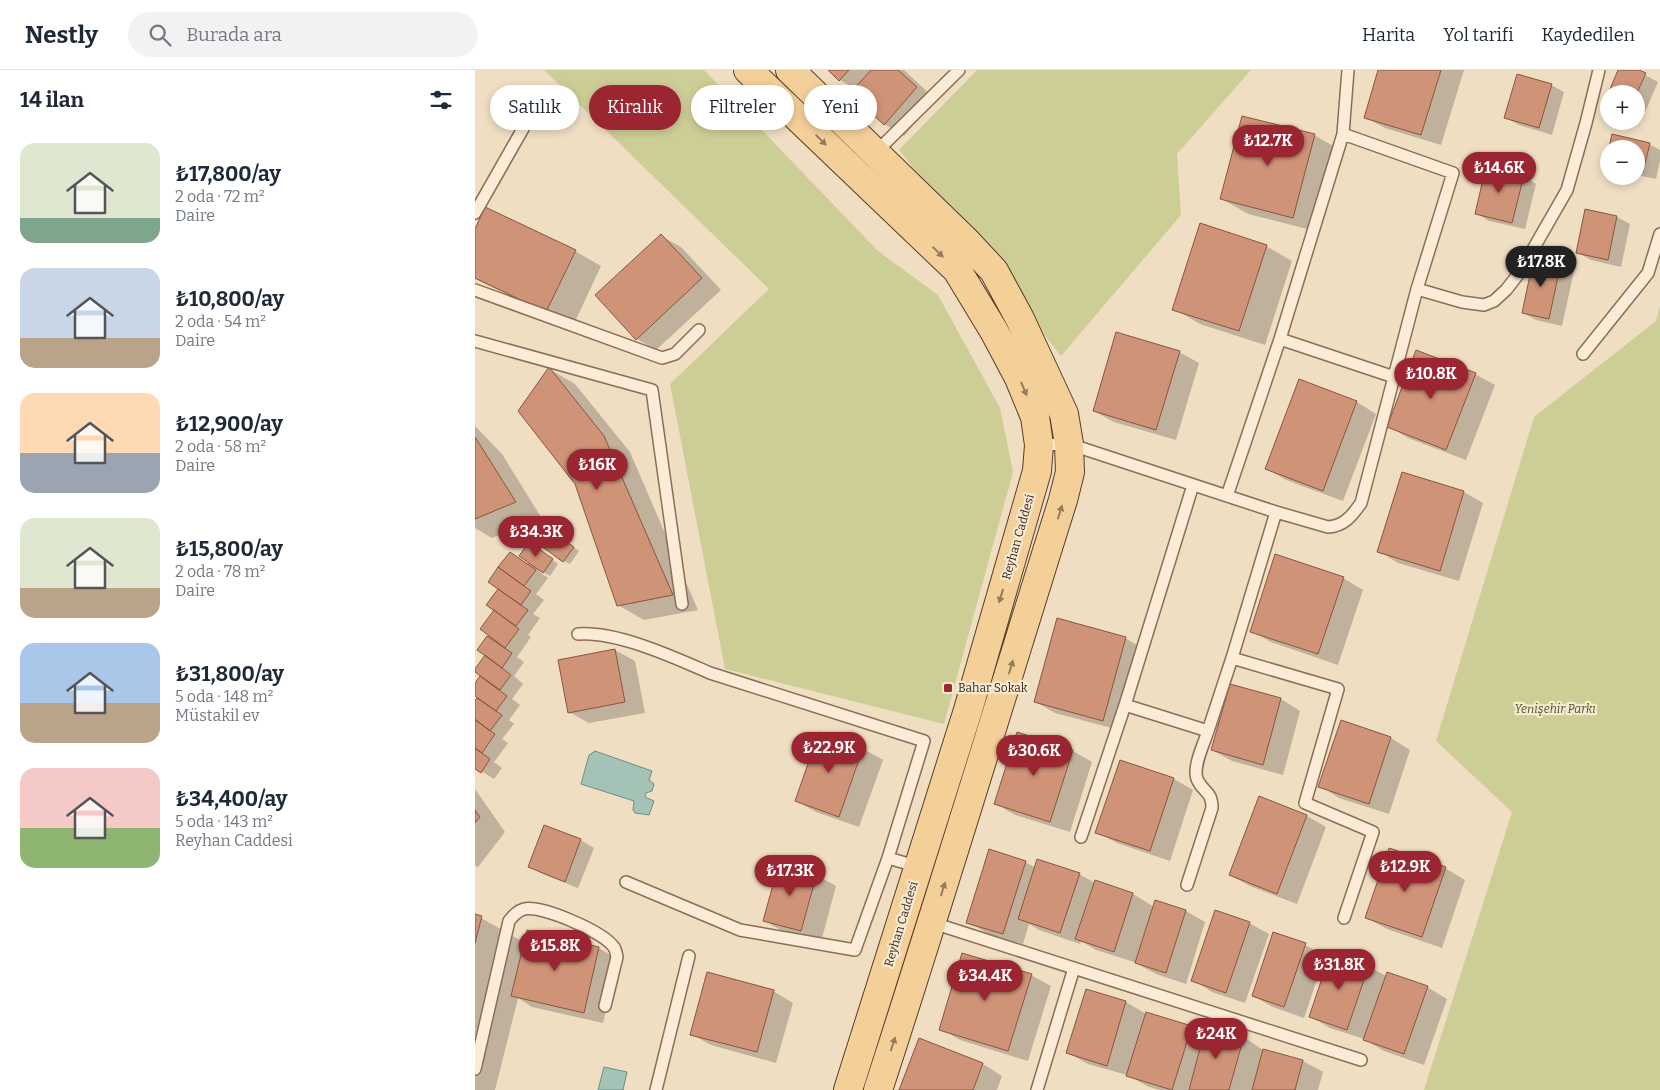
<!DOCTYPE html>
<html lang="tr">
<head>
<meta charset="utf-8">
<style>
	body { margin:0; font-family:Bitter,serif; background:#f2f2f3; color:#1f2937; height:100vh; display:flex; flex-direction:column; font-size:19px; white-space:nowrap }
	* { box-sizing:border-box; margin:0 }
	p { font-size:16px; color:#747a83 }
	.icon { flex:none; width:28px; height:28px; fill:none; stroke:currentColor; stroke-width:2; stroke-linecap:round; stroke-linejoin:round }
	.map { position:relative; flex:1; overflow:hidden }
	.side { display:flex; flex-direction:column; background:#fff; width:475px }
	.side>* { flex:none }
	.banner { position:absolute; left:15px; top:15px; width:475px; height:45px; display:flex; gap:10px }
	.fabs { position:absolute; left:1125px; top:15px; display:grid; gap:10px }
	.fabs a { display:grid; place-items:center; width:45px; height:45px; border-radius:50%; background:#fff; box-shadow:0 2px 8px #0003; font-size:25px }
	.price { position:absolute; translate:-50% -42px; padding:0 11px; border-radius:18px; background:#9b2632; color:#fff; font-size:16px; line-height:32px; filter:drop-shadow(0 1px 2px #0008) }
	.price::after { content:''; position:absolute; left:50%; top:30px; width:15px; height:11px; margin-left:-8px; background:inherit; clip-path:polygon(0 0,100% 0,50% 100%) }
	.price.active { background:#222; color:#fff }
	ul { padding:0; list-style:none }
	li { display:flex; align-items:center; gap:15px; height:125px; padding:0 20px }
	li span { display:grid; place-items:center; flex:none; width:140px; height:100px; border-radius:15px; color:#555 }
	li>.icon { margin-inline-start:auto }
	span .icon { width:60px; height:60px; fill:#fffc; stroke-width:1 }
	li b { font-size:21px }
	h2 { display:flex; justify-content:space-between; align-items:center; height:60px; padding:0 20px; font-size:21px }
	.tag { padding:0 18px; border-radius:22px; background:#fff; box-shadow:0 2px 8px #0003; font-size:18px; line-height:45px }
	.tag.active { background:#9b2632; color:#fff }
	header { display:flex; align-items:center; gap:30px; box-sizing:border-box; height:70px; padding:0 25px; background:#fff; border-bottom:1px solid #e0e1e3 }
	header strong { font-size:24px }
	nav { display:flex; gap:28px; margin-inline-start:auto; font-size:18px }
	.search { width:350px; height:45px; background:#f2f2f3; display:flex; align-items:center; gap:12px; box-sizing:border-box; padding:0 18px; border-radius:28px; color:#747a83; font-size:19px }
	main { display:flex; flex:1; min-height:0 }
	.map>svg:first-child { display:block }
	.green { fill:#cdce96 }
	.water { fill:#a5c2b7; stroke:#6b9084 }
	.shadow { fill:#0003 }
	.building { fill:#cf9377; stroke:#8a553d }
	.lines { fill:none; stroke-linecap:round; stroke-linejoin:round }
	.service-casing { stroke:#8a6e58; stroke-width:14 }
	.primary-casing { stroke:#583d2d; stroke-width:30 }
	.service { stroke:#faecd6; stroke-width:11 }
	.primary { stroke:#f4cf98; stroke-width:28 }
	.oneway { fill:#967c5a }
	.poi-dot { fill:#9b2632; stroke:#f7e9d2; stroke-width:2 }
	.labels { text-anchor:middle; stroke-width:4.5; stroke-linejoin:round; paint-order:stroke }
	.street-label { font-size:12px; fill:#39281d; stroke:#f7e9d2 }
	.poi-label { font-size:12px; fill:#39281d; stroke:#f7e9d2; text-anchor:start }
	.park-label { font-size:12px; font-style:italic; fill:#4e5623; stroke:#f7e9d2 }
</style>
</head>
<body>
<header>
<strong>Nestly</strong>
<div class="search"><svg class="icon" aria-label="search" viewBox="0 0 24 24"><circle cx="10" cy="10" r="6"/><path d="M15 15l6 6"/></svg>Burada ara</div>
<nav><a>Harita</a><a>Yol tarifi</a><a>Kaydedilen</a></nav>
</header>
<main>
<section class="side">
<h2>14 ilan<svg class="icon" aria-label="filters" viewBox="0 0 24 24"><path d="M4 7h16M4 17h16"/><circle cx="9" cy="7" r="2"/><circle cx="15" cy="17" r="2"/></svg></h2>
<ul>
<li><span style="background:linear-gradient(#dfe7d0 75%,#7fa58c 0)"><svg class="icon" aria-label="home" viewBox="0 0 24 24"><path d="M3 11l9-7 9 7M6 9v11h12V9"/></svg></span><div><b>₺17,800/ay</b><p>2 oda · 72 m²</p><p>Daire</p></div></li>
<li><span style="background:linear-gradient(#c9d6e8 70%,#b9a48a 0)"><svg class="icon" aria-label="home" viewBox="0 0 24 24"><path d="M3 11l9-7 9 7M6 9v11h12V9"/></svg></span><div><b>₺10,800/ay</b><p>2 oda · 54 m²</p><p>Daire</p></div></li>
<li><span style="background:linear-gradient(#ffd9b3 60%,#9aa5b1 0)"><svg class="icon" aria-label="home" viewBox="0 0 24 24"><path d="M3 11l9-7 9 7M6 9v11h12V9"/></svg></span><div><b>₺12,900/ay</b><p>2 oda · 58 m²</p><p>Daire</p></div></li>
<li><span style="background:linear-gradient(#dfe7d0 70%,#b9a48a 0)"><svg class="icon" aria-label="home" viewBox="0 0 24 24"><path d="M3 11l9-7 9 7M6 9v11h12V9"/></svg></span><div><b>₺15,800/ay</b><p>2 oda · 78 m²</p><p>Daire</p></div></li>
<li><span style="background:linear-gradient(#a9c7e8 60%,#b9a48a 0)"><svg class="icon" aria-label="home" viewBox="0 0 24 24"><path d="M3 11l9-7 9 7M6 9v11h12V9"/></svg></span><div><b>₺31,800/ay</b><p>5 oda · 148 m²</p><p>Müstakil ev</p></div></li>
<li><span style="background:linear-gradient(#f6c9c9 60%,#8fb573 0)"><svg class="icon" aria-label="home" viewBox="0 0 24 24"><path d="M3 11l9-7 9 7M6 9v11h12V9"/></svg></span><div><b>₺34,400/ay</b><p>5 oda · 143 m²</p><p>Reyhan Caddesi</p></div></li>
</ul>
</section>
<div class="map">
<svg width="1185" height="1020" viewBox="0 0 1185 1020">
	<rect width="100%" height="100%" fill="#efdec2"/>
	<!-- green -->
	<path class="green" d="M 69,0 L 229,0 L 403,181 L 463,225 L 525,338 L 538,402 L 469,654 L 250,599 L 195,314 L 294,219 Z
		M 502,0 L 776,0 L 702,84 L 706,145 L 586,286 L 424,80 Z
		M 1185,236 L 1185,1020 L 949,1020 L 1037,742 L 961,671 L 1059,347 L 1181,251 Z"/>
	<!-- water -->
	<path class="water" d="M 120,681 L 177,701 L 174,710 L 179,714 L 177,721 L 171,723 L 170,727 L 179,731 L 174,745 L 160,743 L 158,740 L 159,731 L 106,714 L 114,685 Z
		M 129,997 L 152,1002 L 148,1020 L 123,1020 Z"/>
	<!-- shadow -->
	<path class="shadow" d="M 354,0 L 429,0 L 460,29 L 429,66 L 409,54 L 380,19 L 365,10 Z
		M 905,0 L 989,0 L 966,75 L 910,58 L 890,47 Z
		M 1145,0 L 1161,0 L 1183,12 L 1170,42 L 1161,38 L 1161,24 Z
		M 1076,15 L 1089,22 L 1077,65 L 1044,55 L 1031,48 Z
		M 839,65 L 865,80 L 844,162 L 773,144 L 747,129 Z
		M 1174,74 L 1185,80 L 1185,91 L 1181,109 L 1161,105 L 1161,79 Z
		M 1048,106 L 1061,114 L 1050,159 L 1014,151 L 1001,143 Z
		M 1142,147 L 1155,154 L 1146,197 L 1116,190 L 1103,183 Z
		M 0,162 L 100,181 L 126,196 L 98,256 L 0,209 Z
		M 186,166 L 206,177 L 246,220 L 181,280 L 162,269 Z
		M 791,176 L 817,191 L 790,275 L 725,254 L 699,239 Z
		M 1060,188 L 1086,193 L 1099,201 L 1087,256 L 1061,250 L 1048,243 Z
		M 704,282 L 724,293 L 701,370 L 639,352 L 619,341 Z
		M 74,299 L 100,314 L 155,382 L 223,540 L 169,550 L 143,535 Z
		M 1000,304 L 1020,315 L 991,390 L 933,368 L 913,356 Z
		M 825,311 L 882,332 L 901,344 L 868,431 L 811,410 L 791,398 Z
		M 0,356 L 27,384 L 66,447 L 17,468 L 0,458 Z
		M 927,403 L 989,422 L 1008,433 L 984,511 L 923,493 L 904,481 Z
		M 82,465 L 104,481 L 95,494 L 89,491 Z
		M 60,477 L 83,494 L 75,506 L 64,500 L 63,501 L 73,508 L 61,524 L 69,530 L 58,544 L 65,548 L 53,565 L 56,567 L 42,587 L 49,592 L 39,606 L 48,614 L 37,629 L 45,635 L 34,650 L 39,654 L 27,669 L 33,673 L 19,692 L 27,698 L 19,709 L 0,697 L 0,633 L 4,627 L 0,624 L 0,615 L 7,606 L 12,585 L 4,579 L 14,565 L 20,540 L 13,535 L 24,518 L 35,483 L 53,494 Z
		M 868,508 L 888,520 L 863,595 L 796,572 L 776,561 Z
		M 650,568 L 670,580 L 648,661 L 580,643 L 561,632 Z
		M 140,580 L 160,591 L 170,643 L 114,653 L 94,642 Z
		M 755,615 L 806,629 L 825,641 L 808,705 L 757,691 L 737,680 Z
		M 866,652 L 916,668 L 935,680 L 914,744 L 864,728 L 845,716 Z
		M 345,664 L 388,679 L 408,690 L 384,757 L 341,742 L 321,731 Z
		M 598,681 L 617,692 L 595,762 L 540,745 L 521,734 Z
		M 699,709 L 718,720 L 695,791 L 642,773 L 622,762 Z
		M 0,719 L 30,762 L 3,797 L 0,796 Z
		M 785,728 L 832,746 L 851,757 L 822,834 L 775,816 L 755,805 Z
		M 70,757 L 106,770 L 119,778 L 103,818 L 68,804 L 55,797 Z
		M 550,792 L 561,798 L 604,804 L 620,813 L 620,812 L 658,824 L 679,837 L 681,831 L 711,841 L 730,852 L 711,914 L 681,904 L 659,892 L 621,880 L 606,871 L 605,874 L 564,860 L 554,854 L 548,874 L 512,863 L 493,852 Z
		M 970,798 L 990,810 L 967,878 L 912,859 L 892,848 Z
		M 341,805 L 361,816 L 346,872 L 309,862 L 290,851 Z
		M 0,846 L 6,848 L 50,873 L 124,878 L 143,890 L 128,953 L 57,937 L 43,928 L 20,1020 L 0,1020 Z
		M 774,853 L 794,864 L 770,933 L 737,922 L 718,910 Z
		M 799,864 L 830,875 L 850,886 L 829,948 L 798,937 L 778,926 Z
		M 893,896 L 911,906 L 952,917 L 972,929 L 949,995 L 909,981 L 889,969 L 855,958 L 835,946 Z
		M 556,905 L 576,916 L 553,991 L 485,970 L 466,959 Z
		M 298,921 L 318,933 L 301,993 L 236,975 L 216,964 Z
		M 611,921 L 651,932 L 671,944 L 717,957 L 730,965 L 769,967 L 788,980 L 828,991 L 848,1002 L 843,1020 L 684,1020 L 672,1016 L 652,1005 L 613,994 L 593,983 Z
		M 444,970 L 508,994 L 527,1006 L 522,1020 L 425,1020 Z"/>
	<!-- building -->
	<path class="building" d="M 353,0 L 374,0 L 364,11 Z
		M 396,0 L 423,0 L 442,17 L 409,55 L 375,23 Z
		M 903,0 L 966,0 L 946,65 L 889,48 Z
		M 1143,0 L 1164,0 L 1171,3 L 1161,25 L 1133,24 Z
		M 1042,4 L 1077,14 L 1064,58 L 1029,48 Z
		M 767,46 L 840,64 L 818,148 L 745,129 Z
		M 1137,64 L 1175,73 L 1168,102 L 1161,101 L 1161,79 L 1134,79 L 1134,95 L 1130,94 Z
		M 1011,96 L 1049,105 L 1037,153 L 1000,144 Z
		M 10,137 L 101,180 L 71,242 L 0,208 L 0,159 Z
		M 1110,139 L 1142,146 L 1133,190 L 1101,183 Z
		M 725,153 L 792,175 L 764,261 L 697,240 Z
		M 186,164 L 227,208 L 161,270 L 120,225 Z
		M 1059,186 L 1086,192 L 1074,249 L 1047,243 Z
		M 641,262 L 705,281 L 681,360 L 618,341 Z
		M 941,280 L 1001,303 L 971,380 L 912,357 Z
		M 74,297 L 129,366 L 198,525 L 142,536 L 100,414 L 43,341 Z
		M 824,309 L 882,331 L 848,421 L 790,399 Z
		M 0,367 L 41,432 L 0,449 Z
		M 927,402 L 989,421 L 965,501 L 902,482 Z
		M 75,460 L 99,477 L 88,492 L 65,475 Z
		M 54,472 L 78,489 L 68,503 L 44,486 Z
		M 35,482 L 61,500 L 49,516 L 23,497 Z
		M 800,484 L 869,507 L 843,584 L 775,562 Z
		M 23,497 L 56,521 L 46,535 L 13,512 Z
		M 23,519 L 53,540 L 41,556 L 11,535 Z
		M 19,540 L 44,559 L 30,578 L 5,559 Z
		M 582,548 L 651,567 L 628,651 L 559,632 Z
		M 12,566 L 37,583 L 27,598 L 2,580 Z
		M 140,579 L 150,632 L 93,643 L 83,590 Z
		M 10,585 L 36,605 L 25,620 L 0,602 L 0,599 Z
		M 5,606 L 32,626 L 21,641 L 0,626 L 0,613 Z
		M 755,614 L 806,628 L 788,695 L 736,680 Z
		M 2,628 L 27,645 L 15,661 L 0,649 L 0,630 Z
		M 0,650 L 20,664 L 7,683 L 0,678 Z
		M 866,650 L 916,667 L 894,734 L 843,717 Z
		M 344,662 L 388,678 L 364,747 L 320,731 Z
		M 542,662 L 598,680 L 575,752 L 519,734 Z
		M 0,678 L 15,689 L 6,703 L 0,699 Z
		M 645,690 L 699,708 L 675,781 L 620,763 Z
		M 784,726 L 832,745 L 802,824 L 754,805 Z
		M 0,740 L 5,747 L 0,753 Z
		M 69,755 L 106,769 L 90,812 L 53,797 Z
		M 914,778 L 971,797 L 947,867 L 890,848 Z
		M 514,779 L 551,791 L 528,864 L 491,853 Z
		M 562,789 L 605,803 L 585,863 L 543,849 Z
		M 304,793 L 342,803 L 326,861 L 288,851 Z
		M 620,810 L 658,823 L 639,882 L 600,869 Z
		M 680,830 L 711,840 L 691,903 L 660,893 Z
		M 740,840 L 775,852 L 751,923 L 716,911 Z
		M 0,844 L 7,846 L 0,873 Z
		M 52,860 L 124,877 L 109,943 L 36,926 Z
		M 798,862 L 831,873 L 809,937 L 777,926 Z
		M 856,882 L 894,895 L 872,960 L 834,947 Z
		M 487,883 L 557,904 L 533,981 L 464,960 Z
		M 232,902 L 299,920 L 282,982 L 215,965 Z
		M 912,902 L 953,916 L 929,984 L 888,970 Z
		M 611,919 L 651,931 L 632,996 L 591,983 Z
		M 671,942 L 717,956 L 697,1020 L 651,1006 Z
		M 731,956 L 769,966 L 754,1020 L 714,1020 Z
		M 444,968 L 508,993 L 498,1020 L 424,1020 Z
		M 788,979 L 828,990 L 820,1020 L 777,1020 Z"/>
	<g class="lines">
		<defs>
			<path id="service" d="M 401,82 L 484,0
				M 0,143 L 66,27
				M 942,219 L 987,232 L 1009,235 L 1019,231 L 1031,220 L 1045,202 L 1092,120 L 1111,53 L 1124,0
				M 0,220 L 187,288 L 200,284 L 224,260
				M 805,269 L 919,307
				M 0,271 L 177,320 L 207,534
				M 1108,284 L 1173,203 L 1185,164
				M 564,375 L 594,374 L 801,442 L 853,457 C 869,456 877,446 886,433 L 942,219 L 978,103 L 868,64 L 873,0
				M 718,415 L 650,635 L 733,661 L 757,588 L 801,442
				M 752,426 L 805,269 L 868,64
				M 103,564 C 142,561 198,587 235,603 L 449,671 L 413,788 L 380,880 L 265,860 L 151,812
				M 757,588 L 863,619 L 830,733 L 898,762 L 869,848
				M 606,767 L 650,635
				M 413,788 L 444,797
				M 712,815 L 737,738 C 737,721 729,723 723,711 C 716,699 729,674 733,661
				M 458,853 L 886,990
				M 0,999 L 34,851 C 38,846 42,841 49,839 C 67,835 126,861 138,876 C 141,879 141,883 142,887 L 130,936
				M 181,1020 L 214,886
				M 562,1020 L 599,898"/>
			<path id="primary" d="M 273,0 L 482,200 L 519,261 L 544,308 L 560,347 L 564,375 L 562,401 L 493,640 L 373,1020
				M 315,0 L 491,171 L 519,201 L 545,249 L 589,344 L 594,374 L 595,402 L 588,430 C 526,627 467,824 403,1020"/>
		</defs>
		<!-- service casing -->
		<use href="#service" class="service-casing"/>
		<!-- primary casing -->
		<use href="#primary" class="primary-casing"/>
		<!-- service -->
		<use href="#service" class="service"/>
		<!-- primary -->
		<use href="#primary" class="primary"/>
	</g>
	<!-- one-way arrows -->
	<defs><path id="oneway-solid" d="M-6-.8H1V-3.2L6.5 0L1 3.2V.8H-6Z" transform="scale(1.25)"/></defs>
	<g class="oneway">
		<use href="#oneway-solid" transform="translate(346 70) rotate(44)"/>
		<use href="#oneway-solid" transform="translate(463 182) rotate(44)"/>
		<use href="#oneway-solid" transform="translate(549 319) rotate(67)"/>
		<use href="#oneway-solid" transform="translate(585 442) rotate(-73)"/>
		<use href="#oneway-solid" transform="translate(526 526) rotate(106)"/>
		<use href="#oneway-solid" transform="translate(536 597) rotate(-73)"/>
		<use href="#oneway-solid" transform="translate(468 819) rotate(-73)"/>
		<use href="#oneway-solid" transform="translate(418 974) rotate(-72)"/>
	</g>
	<!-- markers -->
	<rect class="poi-dot" x="468" y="613" width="10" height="10" rx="2.5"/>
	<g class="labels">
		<!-- street labels -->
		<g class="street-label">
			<text transform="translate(543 467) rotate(-74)" y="4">Reyhan Caddesi</text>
			<text transform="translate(426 854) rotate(-73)" y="4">Reyhan Caddesi</text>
		</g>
		<!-- poi labels -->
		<g class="poi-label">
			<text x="483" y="622">Bahar Sokak</text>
		</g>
		<!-- park labels -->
		<g class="park-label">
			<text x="1080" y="643">Yenişehir Parkı</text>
		</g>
	</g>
</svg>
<div class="fabs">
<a>+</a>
<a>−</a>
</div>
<b class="price" style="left:793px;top:97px">₺12.7K</b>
<b class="price" style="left:1024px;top:124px">₺14.6K</b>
<b class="price active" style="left:1066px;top:218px">₺17.8K</b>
<b class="price" style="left:956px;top:330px">₺10.8K</b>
<b class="price" style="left:122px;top:421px">₺16K</b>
<b class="price" style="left:61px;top:488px">₺34.3K</b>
<b class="price" style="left:354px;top:704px">₺22.9K</b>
<b class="price" style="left:559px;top:707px">₺30.6K</b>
<b class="price" style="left:930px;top:823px">₺12.9K</b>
<b class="price" style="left:315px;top:827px">₺17.3K</b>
<b class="price" style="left:80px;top:902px">₺15.8K</b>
<b class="price" style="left:864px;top:921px">₺31.8K</b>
<b class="price" style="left:510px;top:932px">₺34.4K</b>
<b class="price" style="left:741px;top:990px">₺24K</b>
<div class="banner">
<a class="tag">Satılık</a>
<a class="tag active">Kiralık</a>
<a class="tag">Filtreler</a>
<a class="tag">Yeni</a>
</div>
</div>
</main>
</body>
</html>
